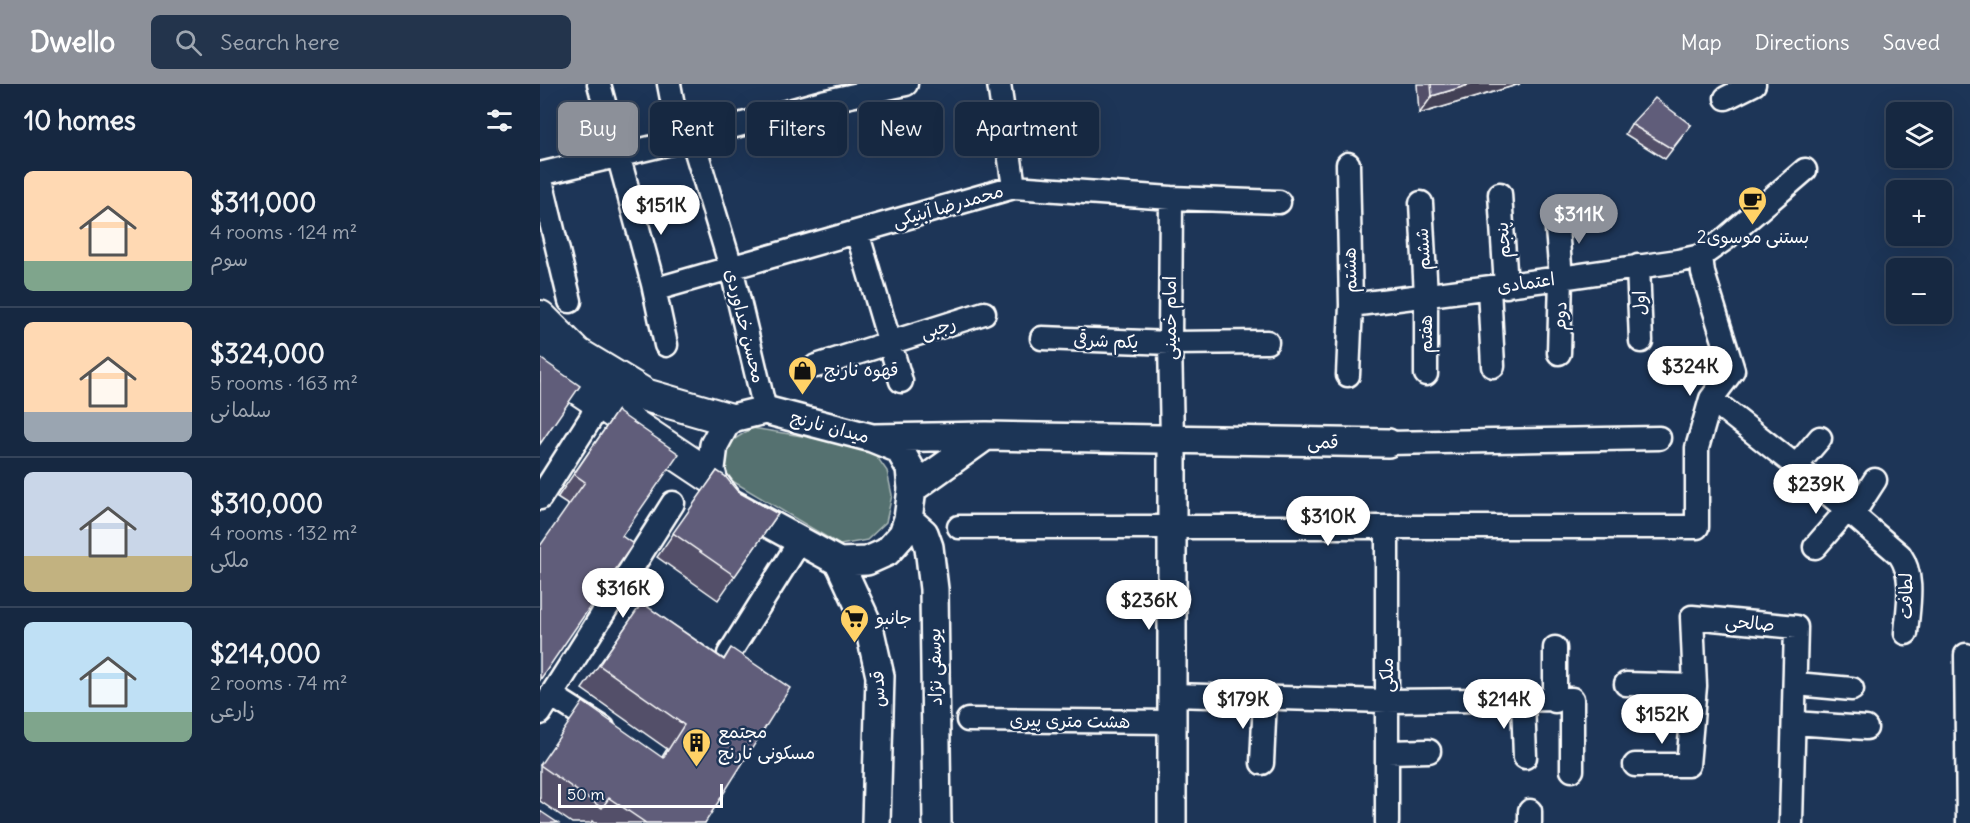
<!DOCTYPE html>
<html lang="en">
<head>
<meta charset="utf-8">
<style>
	body { margin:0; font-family:Delius,"Playpen Sans Arabic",sans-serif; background:#23344c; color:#f1f3f6; height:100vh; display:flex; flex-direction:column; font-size:22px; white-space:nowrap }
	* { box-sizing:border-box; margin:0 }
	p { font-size:20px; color:#9ea6b1 }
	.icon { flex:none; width:33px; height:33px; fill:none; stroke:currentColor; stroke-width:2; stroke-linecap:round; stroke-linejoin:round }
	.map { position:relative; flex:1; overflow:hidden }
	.side { display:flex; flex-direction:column; background:#162841; width:540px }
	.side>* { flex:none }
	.top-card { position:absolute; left:18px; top:18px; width:570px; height:54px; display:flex; gap:12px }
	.tools { position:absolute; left:1346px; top:18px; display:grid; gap:12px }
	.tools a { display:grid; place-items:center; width:66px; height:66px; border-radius:9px; background:#162841; box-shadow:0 6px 24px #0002,0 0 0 2px #35445a; font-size:30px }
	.scale { position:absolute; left:18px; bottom:15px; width:165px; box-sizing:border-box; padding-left:6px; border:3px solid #fff; border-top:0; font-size:16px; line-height:21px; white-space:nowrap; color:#fff; -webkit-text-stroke:4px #1d3557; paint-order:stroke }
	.price { position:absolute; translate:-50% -51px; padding:0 14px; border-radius:21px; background:#fff; color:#222; font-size:20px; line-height:39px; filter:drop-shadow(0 2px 3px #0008) }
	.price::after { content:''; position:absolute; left:50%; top:36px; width:18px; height:14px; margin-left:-9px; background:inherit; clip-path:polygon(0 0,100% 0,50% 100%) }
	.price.on { background:#8c9099; color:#fff }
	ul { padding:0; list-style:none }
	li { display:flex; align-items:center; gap:18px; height:150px; padding:0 24px }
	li+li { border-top:2px solid #35445a }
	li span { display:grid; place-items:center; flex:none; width:168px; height:120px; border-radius:9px; color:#555 }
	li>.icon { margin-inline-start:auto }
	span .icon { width:72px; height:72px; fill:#fffc; stroke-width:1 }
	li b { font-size:26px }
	h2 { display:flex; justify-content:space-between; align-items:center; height:72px; padding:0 24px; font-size:26px }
	.tag { padding:0 21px; border-radius:9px; background:#162841; box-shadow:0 6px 24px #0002,0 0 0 2px #35445a; font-size:21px; line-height:54px }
	.tag.on { background:#8c9099; color:#fff }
	header { display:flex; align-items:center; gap:36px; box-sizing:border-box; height:84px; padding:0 30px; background:#8c9099; color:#fff }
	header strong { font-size:28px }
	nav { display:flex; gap:33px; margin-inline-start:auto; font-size:21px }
	.search { width:420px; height:54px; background:#23344c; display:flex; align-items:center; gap:15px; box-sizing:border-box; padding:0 21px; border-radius:9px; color:#9ea6b1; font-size:22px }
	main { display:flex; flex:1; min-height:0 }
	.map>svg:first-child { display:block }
	.green { fill:#54716f; stroke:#aab8b7; stroke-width:1.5 }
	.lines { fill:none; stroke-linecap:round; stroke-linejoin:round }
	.minor-casing { stroke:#fff; stroke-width:27 }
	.tertiary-casing { stroke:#fff; stroke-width:32 }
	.secondary-casing { stroke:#fff; stroke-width:36 }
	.minor { stroke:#1d3557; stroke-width:22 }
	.tertiary { stroke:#1d3557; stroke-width:27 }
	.secondary { stroke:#1d3557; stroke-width:32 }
	.wall { fill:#535069; stroke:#fff; stroke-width:1.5 }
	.shaded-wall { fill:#434155; stroke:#fff; stroke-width:1.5 }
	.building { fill:#605d7a; stroke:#fff; stroke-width:1.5 }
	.labels { text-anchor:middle; stroke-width:5; stroke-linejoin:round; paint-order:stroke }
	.street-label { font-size:18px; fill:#fff; stroke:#1d3557 }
	.poi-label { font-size:18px; fill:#fff; stroke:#1d3557; text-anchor:start }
</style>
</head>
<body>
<header>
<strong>Dwello</strong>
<div class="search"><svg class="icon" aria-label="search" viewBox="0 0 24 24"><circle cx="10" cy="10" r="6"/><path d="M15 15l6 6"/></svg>Search here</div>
<nav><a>Map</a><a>Directions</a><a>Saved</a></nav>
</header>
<main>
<section class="side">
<h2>10 homes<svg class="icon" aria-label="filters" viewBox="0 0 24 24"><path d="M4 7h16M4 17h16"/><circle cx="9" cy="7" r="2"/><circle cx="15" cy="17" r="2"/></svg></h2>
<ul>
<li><span style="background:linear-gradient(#ffd9b3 75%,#7fa58c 0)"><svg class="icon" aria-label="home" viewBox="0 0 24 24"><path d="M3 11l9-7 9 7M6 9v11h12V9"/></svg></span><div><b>$311,000</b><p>4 rooms · 124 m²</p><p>سوم</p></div></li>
<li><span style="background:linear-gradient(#ffd9b3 75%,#9aa5b1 0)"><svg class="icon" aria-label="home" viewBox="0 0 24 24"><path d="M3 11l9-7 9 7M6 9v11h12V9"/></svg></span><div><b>$324,000</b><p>5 rooms · 163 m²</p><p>سلمانی</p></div></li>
<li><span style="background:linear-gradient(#c9d6e8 70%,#c2b280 0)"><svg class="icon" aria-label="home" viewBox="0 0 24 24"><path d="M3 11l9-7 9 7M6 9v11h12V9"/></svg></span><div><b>$310,000</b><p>4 rooms · 132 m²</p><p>ملکی</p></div></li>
<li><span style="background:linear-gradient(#bfe0f5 75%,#7fa58c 0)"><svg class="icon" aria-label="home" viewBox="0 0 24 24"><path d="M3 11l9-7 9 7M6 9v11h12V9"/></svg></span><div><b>$214,000</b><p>2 rooms · 74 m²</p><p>زارعی</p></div></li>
</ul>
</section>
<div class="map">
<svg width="1430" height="739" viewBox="0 0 1430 739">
	<rect width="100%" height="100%" fill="#1d3557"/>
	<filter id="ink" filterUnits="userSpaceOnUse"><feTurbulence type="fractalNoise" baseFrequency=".0167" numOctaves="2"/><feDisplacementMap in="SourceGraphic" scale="12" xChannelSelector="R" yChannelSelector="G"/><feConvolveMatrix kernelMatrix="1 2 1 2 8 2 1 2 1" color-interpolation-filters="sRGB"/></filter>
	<g filter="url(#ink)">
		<!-- green -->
		<path class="green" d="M 212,344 L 330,363 L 347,387 L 352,411 L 346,438 L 327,456 L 300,461 L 184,392 L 187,360 Z"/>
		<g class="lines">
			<defs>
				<path id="minor" d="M 59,0 L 113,200 L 116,204 L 120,204 L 474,103 L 631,114 L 739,118
					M 129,0 L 140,57
					M 459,0 L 474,103
					M 1186,14 L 1214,0
					M 152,54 L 191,183 L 225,326
					M 0,90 L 152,54 L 282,18 L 366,0
					M 0,92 L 30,217
					M 960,110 L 966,202
					M 631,114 L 630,259 L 632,355
					M 881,119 L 886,211 L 886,290
					M 1016,132 L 1021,194 L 1019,269
					M 317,148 L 361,297
					M 1098,182 L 1101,257
					M 113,200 L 126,261
					M 949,204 L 953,282
					M 811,221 L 1021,194 L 1138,177 L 1161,172 L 1185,155 L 1265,86
					M 502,254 L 630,259 L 727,258
					M 276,282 L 444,229
					M 808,291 L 811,221 L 808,80
					M 1171,315 L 1256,382 L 1360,471 C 1375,493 1368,523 1366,549
					M 848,359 L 1119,354
					M 1256,382 L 1280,354
					M 0,414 L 51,334 L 58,317
					M 1313,430 L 1335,396
					M 419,443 L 1157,443 L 1157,364 L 1171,315 L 1193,286 L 1163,189 L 1161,172
					M 847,443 L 847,739
					M 1275,463 L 1308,425
					M 1015,564 L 1015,617
					M 189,570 L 260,457
					M 1426,571 L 1428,739
					M 1086,600 L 1155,602
					M 1256,600 L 1312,605
					M 11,611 L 63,644
					M 632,611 L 847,617 L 1032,615 L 1032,686
					M 983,617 L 985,673
					M 0,629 L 133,419
					M 428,636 L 632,638
					M 1254,639 L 1326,644
					M 847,668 L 889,667
					M 722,679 L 725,615
					M 1095,681 L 1148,681 L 1155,602 L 1152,533 L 1256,543 L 1251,739
					M 990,739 L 990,727"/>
				<path id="tertiary" d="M 225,326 L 332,354 L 359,365 L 370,384 L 372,405 L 368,435 L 363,450 L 347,468 L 327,477 L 299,478 L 189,418 L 170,392 L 174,361 L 188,335 Z
					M 336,354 L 446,352 L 848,359
					M 372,405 L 446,352
					M 368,435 L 384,449 L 389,463 L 394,505 L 397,739
					M 299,478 L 329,543 L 340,592 L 336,739
					M 632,739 L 632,355"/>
				<path id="secondary" d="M 0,233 L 37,270 L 105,311 L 188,335
					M 0,268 L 14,288 L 170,392"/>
			</defs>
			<!-- minor casing -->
			<use href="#minor" class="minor-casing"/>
			<!-- tertiary casing -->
			<use href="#tertiary" class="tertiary-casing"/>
			<!-- secondary casing -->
			<use href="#secondary" class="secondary-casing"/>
			<!-- minor -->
			<use href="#minor" class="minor"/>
			<!-- tertiary -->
			<use href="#tertiary" class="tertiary"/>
			<!-- secondary -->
			<use href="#secondary" class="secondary"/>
		</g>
		<!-- wall -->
		<path class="wall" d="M 877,0 L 980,0 L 879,30 Z
			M 1091,40 L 1151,41 L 1125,75 L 1085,50 Z
			M 77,327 L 82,452 L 28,421 L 17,414 Z
			M 177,387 L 198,408 L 238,430 L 178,516 L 117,473 Z
			M 102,519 L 184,575 L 191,564 L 165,739 L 54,739 L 52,737 L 51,739 L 32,739 L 0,717 L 0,681 L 122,673 L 127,665 L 42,605 Z"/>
		<!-- shaded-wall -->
		<path class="shaded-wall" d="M 932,0 L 980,0 L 879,30 L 892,12 Z"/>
		<!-- building -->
		<path class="building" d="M 891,0 L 932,0 L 892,12 Z
			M 1115,14 L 1151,41 L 1132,65 L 1091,40 Z
			M 0,274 L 40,302 L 0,360 Z
			M 77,327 L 139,370 L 82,452 L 93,460 L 0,596 L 0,462 L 45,398 L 34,390 Z
			M 177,387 L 185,392 L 198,408 L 238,430 L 195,492 L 133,449 Z
			M 102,519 L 184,576 L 191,564 L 250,604 L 165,739 L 106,739 L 69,714 L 62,724 L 0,681 L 43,618 L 123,674 L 144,641 L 59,581 Z
			M 0,727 L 18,739 L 0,739 Z"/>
	</g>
	<!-- icons -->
	<defs>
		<symbol id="cafe-pin" viewBox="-11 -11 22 30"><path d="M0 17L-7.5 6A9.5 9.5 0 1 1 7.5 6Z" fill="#ffd166" stroke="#1d3557"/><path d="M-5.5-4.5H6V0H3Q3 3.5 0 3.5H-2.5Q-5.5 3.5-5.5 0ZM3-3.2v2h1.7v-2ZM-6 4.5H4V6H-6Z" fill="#111"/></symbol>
		<symbol id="shop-pin" viewBox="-11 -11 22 30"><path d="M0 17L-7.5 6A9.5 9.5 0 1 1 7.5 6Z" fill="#ffd166" stroke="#1d3557"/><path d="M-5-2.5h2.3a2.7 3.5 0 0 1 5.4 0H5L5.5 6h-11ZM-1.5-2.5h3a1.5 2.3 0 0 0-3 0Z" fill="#111"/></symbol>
		<symbol id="supermarket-pin" viewBox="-11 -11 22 30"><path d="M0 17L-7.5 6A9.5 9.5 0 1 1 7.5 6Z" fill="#ffd166" stroke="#1d3557"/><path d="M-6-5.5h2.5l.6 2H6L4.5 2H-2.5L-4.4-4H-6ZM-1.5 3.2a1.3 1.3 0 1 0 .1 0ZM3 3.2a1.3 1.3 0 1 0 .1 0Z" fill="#111"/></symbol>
		<symbol id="building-pin" viewBox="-11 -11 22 30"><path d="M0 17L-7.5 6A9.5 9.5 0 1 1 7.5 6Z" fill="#ffd166" stroke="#1d3557"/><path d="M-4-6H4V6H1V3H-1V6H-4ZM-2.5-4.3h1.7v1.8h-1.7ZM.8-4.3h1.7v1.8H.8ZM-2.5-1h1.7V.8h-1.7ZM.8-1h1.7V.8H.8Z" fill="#111"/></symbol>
	</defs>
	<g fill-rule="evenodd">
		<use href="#cafe-pin" x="1196" y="100" width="33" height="45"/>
		<use href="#shop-pin" x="246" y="270" width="33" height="45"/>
		<use href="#supermarket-pin" x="298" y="518" width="33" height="45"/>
		<use href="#building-pin" x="140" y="642" width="33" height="45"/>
	</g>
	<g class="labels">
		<!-- street labels -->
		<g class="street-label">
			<text transform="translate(408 122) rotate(-16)" y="6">محمدرضا آبنیکی</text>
			<text transform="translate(963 156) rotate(-94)" y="6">پنجم</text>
			<text transform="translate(883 165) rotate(-93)" y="6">ششم</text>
			<text transform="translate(810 186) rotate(-91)" y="6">هشتم</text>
			<text transform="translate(986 199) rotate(-8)" y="6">اعتمادی</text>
			<text transform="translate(1100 219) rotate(-92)" y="6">اول</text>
			<text transform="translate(1020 232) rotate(-88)" y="6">دوم</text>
			<text transform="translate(630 234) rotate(-90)" y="6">امام خمینی</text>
			<text transform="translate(205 242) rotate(76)" y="6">محسن خداوردی</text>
			<text transform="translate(398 244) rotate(-18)" y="6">رجبی</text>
			<text transform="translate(886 250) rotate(-90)" y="6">هفتم</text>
			<text transform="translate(566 257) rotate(2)" y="6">یکم شرقی</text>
			<text transform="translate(290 343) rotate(15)" y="6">میدان نارنج</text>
			<text transform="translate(783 358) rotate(1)" y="6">قمی</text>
			<text transform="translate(1366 512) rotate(-90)" y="6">لطافت</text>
			<text transform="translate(1210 539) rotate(5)" y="6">صالحی</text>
			<text transform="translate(395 583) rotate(-91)" y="6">یوسفی نژاد</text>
			<text transform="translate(847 591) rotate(-90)" y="6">ملکی</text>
			<text transform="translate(338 605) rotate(-93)" y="6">قدس</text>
			<text transform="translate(530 637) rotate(1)" y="6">هشت متری پیری</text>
		</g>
		<!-- poi labels -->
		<g class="poi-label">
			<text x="1213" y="159" text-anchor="middle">بستنی موسوی2</text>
			<text x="284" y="292">قهوه نارنج</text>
			<text x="336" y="540">جانبو</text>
			<text x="178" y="654">مجتمع<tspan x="178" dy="21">مسکونی نارنج</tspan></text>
		</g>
	</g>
</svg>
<div class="tools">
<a><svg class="icon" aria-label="layers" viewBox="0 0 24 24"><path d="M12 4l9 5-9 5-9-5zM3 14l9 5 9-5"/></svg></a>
<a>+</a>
<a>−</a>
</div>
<div class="scale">50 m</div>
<b class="price" style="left:121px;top:152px">$151K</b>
<b class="price on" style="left:1039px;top:161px">$311K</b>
<b class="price" style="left:1150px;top:313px">$324K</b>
<b class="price" style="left:1276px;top:431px">$239K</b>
<b class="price" style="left:788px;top:463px">$310K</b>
<b class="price" style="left:83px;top:535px">$316K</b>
<b class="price" style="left:609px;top:547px">$236K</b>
<b class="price" style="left:703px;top:646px">$179K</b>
<b class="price" style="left:964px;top:646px">$214K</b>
<b class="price" style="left:1122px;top:661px">$152K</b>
<div class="top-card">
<a class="tag on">Buy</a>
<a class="tag">Rent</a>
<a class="tag">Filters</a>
<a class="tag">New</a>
<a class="tag">Apartment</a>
</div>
</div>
</main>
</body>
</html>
